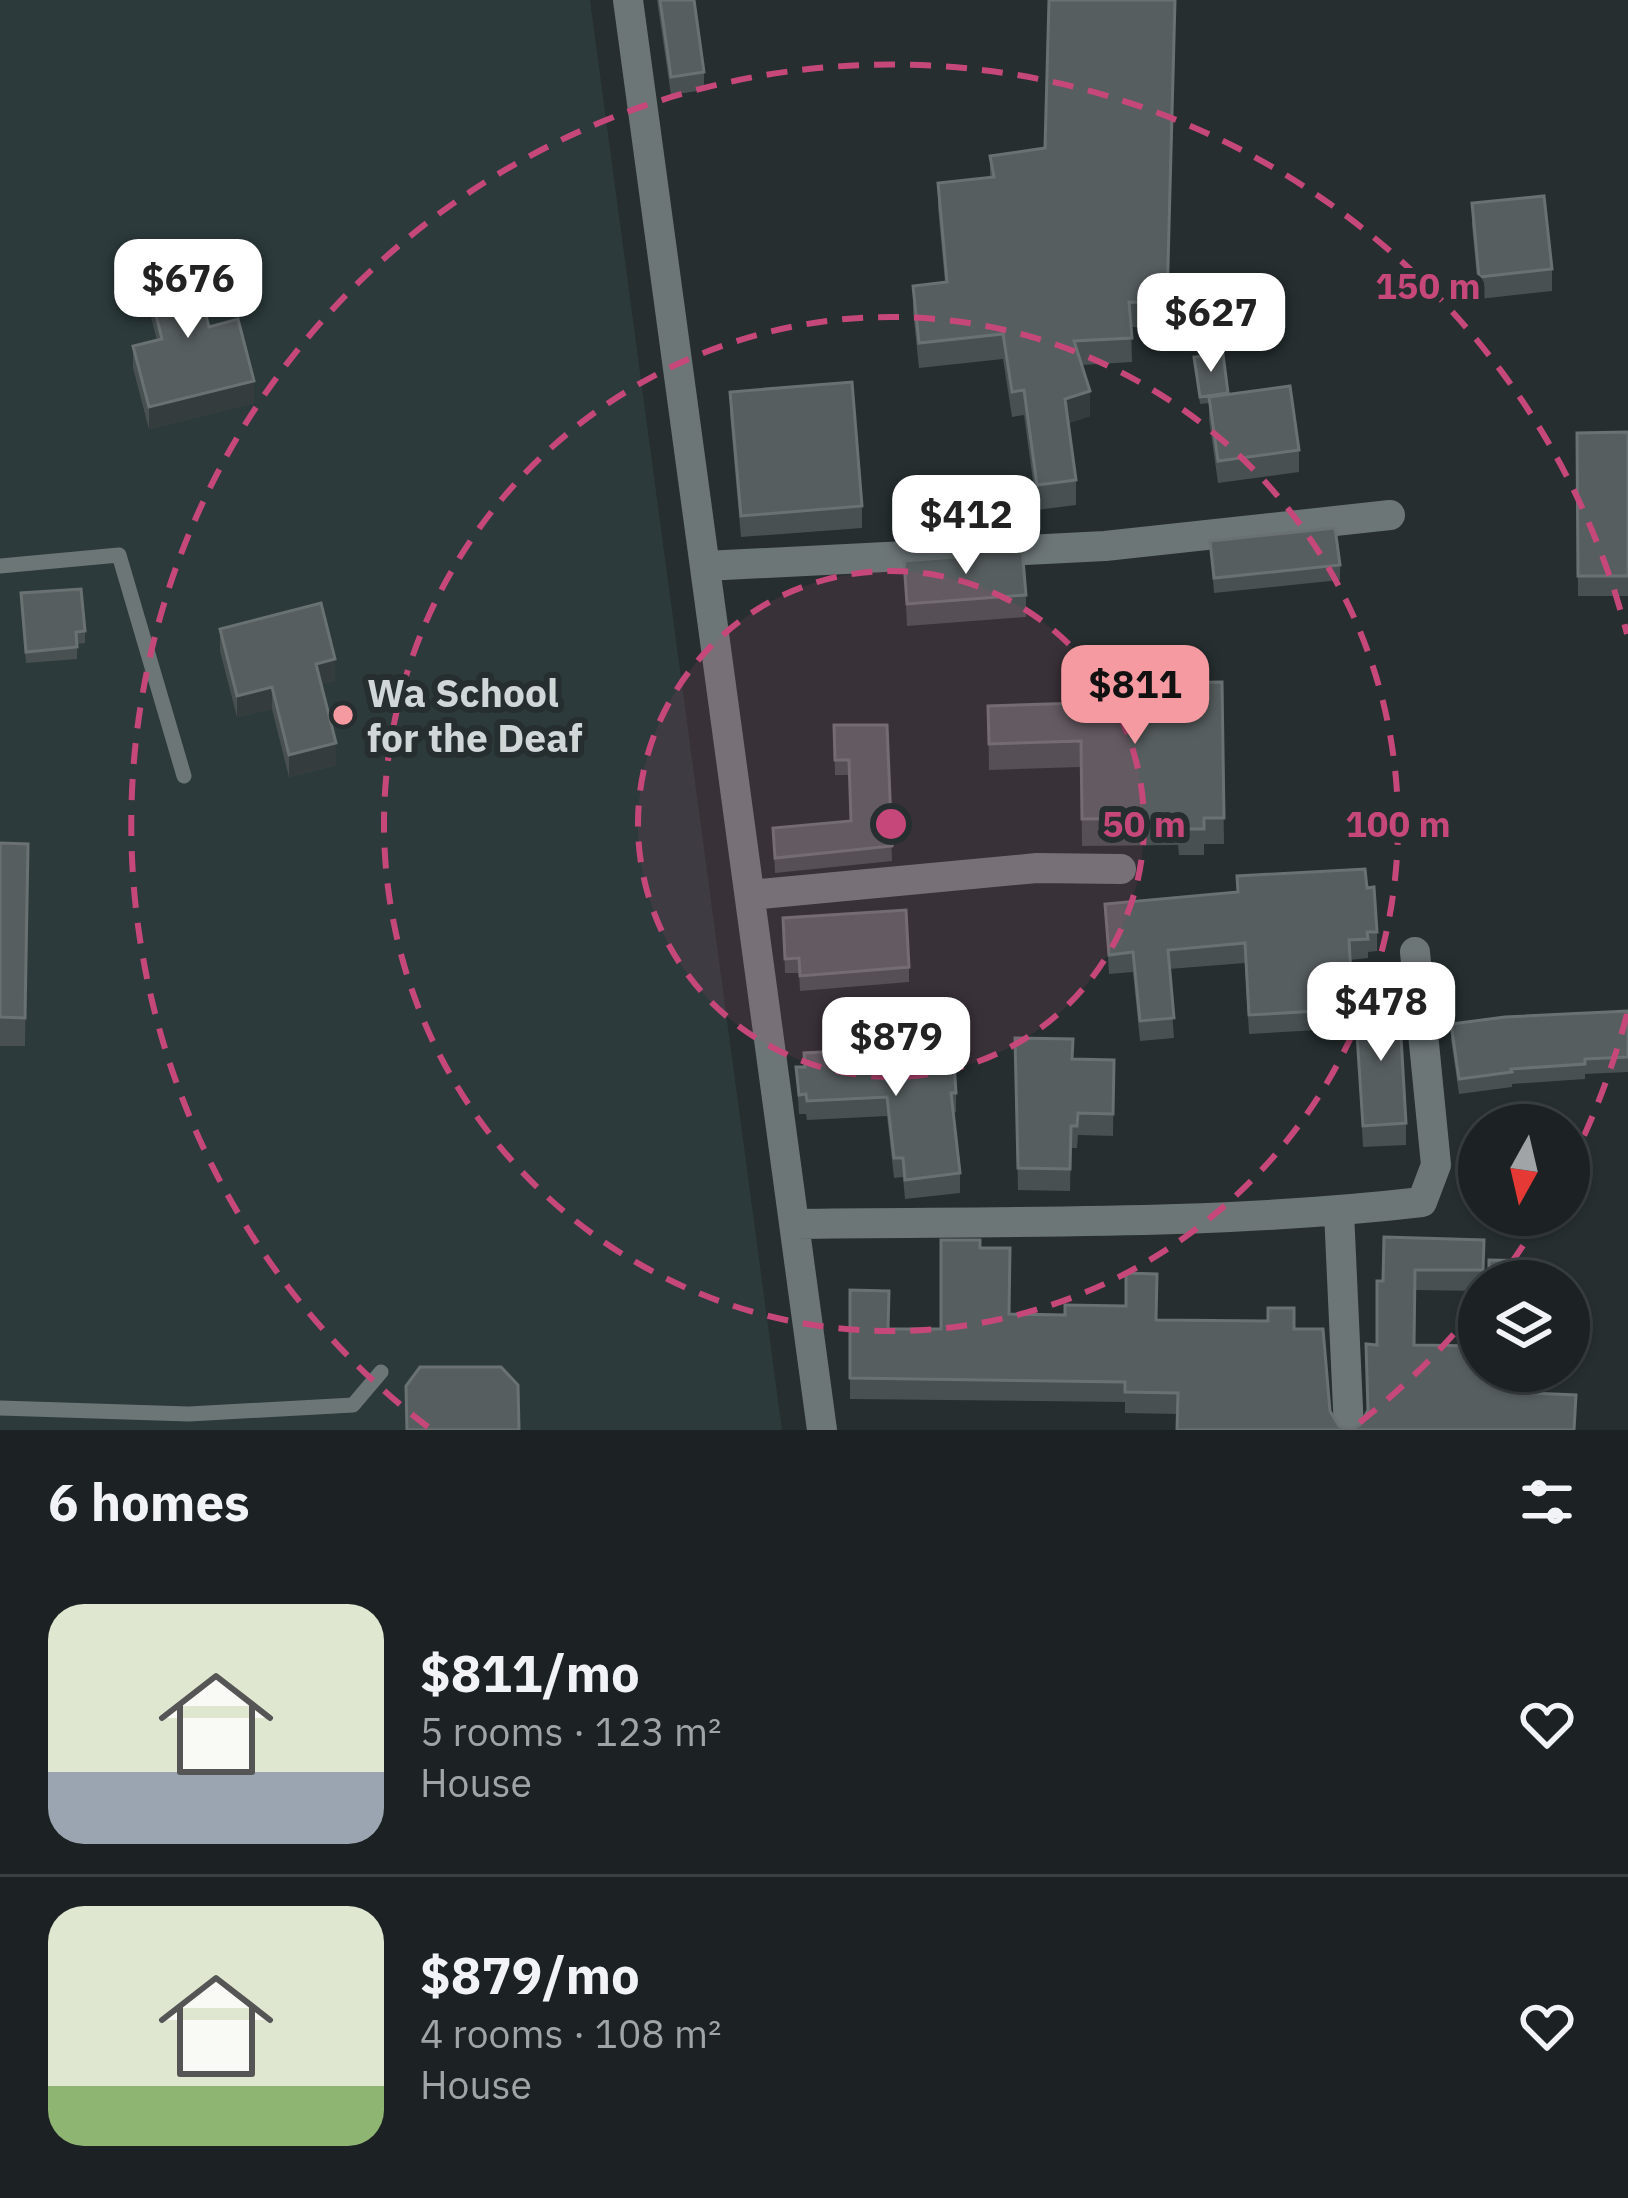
<!DOCTYPE html>
<html lang="en">
<head>
<meta charset="utf-8">
<style>
	body { margin:0; font-family:"IBM Plex Sans",sans-serif; background:#252a2b; color:#f1f3f6; height:100vh; display:flex; flex-direction:column; font-size:45px; white-space:nowrap }
	* { box-sizing:border-box; margin:0 }
	p { font-size:39px; color:#a0a4a6 }
	.icon { flex:none; width:66px; height:66px; fill:none; stroke:currentColor; stroke-width:2; stroke-linecap:round; stroke-linejoin:round }
	.map { position:relative; height:1430px; overflow:hidden }
	.panel { display:flex; flex-direction:column; background:#1c2223; flex:1 }
	.panel>* { flex:none }
	.needle { width:78px; rotate:188deg }
	.fabs { position:absolute; left:1458px; top:1104px; display:grid; gap:24px }
	.fabs a { display:grid; place-items:center; width:132px; height:132px; border-radius:50%; background:#1c2223; box-shadow:0 3px 9px #0004,0 0 0 3px #3a3f41; font-size:60px }
	.price { position:absolute; translate:-50% -102px; padding:0 27px; border-radius:24px; background:#fff; color:#222; font-size:39px; line-height:78px; filter:drop-shadow(0 3px 6px #0008) }
	.price::after { content:''; position:absolute; left:50%; top:72px; width:36px; height:27px; margin-left:-18px; background:inherit; clip-path:polygon(0 0,100% 0,50% 100%) }
	.price.on { background:#f49aa0; color:#111 }
	ul { padding:0; list-style:none }
	li { display:flex; align-items:center; gap:36px; height:300px; padding:0 48px }
	li+li { border-top:3px solid #3a3f41 }
	li span { display:grid; place-items:center; flex:none; width:336px; height:240px; border-radius:36px; color:#555 }
	li>.icon { margin-inline-start:auto }
	span .icon { width:144px; height:144px; fill:#fffc; stroke-width:1 }
	li b { font-size:51px }
	h2 { display:flex; justify-content:space-between; align-items:center; height:144px; padding:0 48px; font-size:51px }
	.map>svg:first-child { display:block }
	.built { fill:#2c3a3c }
	.lines { fill:none; stroke-linecap:round; stroke-linejoin:round }
	.lane { stroke:#6d7677; stroke-width:15 }
	.street { stroke:#6d7677; stroke-width:30 }
	.wall { fill:#485051 }
	.shaded-wall { fill:#343c3d }
	.building { fill:#575e5f; stroke:#6a7172; stroke-width:3 }
	.ring { fill:none; stroke:#c6487a; stroke-width:6; stroke-dasharray:21 15 }
	.poi-dot { fill:#f49aa0; stroke:#262e2f; stroke-width:4.5 }
	.labels { text-anchor:middle; stroke-width:12; stroke-linejoin:round; paint-order:stroke }
	.poi-label { font-size:39px; font-weight:bold; fill:#d1d6d6; stroke:#262e2f; text-anchor:start }
	.centre { fill:#c6487a; stroke:#262e2f; stroke-width:6 }
	.ring-label { font-size:36px; text-anchor:middle; font-weight:bold; fill:#c6487a; stroke:#262e2f; stroke-width:12; stroke-linejoin:round; paint-order:stroke }
</style>
</head>
<body>
<div class="map">
<svg width="1628" height="1430" viewBox="0 0 1628 1430">
	<rect width="100%" height="100%" fill="#262e2f"/>
	<!-- built -->
	<path class="built" d="M 0,0 L 590,0 L 782,1430 L 0,1430 Z"/>
	<g class="lines">
		<!-- lane -->
		<path class="lane" d="M 0,566 L 119,555 L 184,776
			M 0,1408 L 189,1414 L 353,1405 L 381,1372"/>
		<!-- street -->
		<path class="street" d="M 628,0 L 822,1430
			M 705,566 L 1105,546 L 1390,515
			M 750,895 L 1037,868 L 1121,869
			M 1339,1212 L 1349,1430
			M 794,1224 C 1003,1221 1214,1226 1422,1202 L 1436,1165 L 1415,952"/>
	</g>
	<!-- wall -->
	<path class="wall" d="M 657,0 L 694,0 L 704,72 L 704,90 L 671,95 Z
		M 1175,0 L 1167,328 L 1131,327 L 1132,362 L 1082,365 L 1090,416 L 1069,423 L 1076,480 L 1076,505 L 1037,510 L 1024,415 L 1012,417 L 1003,359 L 919,368 L 913,311 L 913,286 L 945,282 L 938,208 L 938,183 L 990,178 L 990,156 L 1045,148 Z
		M 1472,203 L 1552,269 L 1552,291 L 1479,299 L 1472,225 Z
		M 144,268 L 209,327 L 254,403 L 149,429 L 133,368 L 133,346 L 157,340 L 144,290 Z
		M 1194,357 L 1228,395 L 1299,450 L 1299,472 L 1218,483 L 1209,419 L 1209,403 L 1200,404 Z
		M 730,392 L 862,506 L 862,528 L 741,537 L 730,414 Z
		M 1628,432 L 1628,596 L 1578,596 L 1577,433 Z
		M 1210,541 L 1340,565 L 1340,580 L 1214,593 Z
		M 904,561 L 1026,595 L 1026,617 L 907,626 Z
		M 21,605 L 85,631 L 85,643 L 77,644 L 77,659 L 26,663 Z
		M 220,629 L 335,681 L 321,684 L 336,765 L 289,777 L 272,709 L 237,717 L 220,651 Z
		M 1222,682 L 1224,844 L 1204,844 L 1204,855 L 1179,855 L 1178,845 L 1082,846 L 1081,767 L 989,770 L 988,706 L 1080,703 Z
		M 834,725 L 887,725 L 892,861 L 775,873 L 773,828 L 850,821 L 849,775 L 835,775 Z
		M 0,843 L 28,844 L 25,1046 L 0,1046 Z
		M 1367,888 L 1377,932 L 1377,951 L 1368,952 L 1368,958 L 1350,960 L 1353,1028 L 1249,1034 L 1245,963 L 1169,969 L 1174,1038 L 1140,1041 L 1133,972 L 1109,974 L 1105,904 Z
		M 783,918 L 909,967 L 909,982 L 800,991 L 799,973 L 785,973 Z
		M 1355,1004 L 1406,1123 L 1406,1145 L 1363,1147 Z
		M 1628,1011 L 1628,1072 L 1585,1074 L 1585,1079 L 1512,1084 L 1512,1087 L 1459,1094 L 1451,1039 L 1451,1024 Z
		M 1015,1038 L 1073,1059 L 1114,1060 L 1113,1136 L 1078,1135 L 1077,1148 L 1071,1148 L 1070,1191 L 1018,1190 Z
		M 941,1062 L 956,1093 L 956,1112 L 954,1113 L 960,1173 L 960,1193 L 905,1199 L 903,1177 L 894,1178 L 887,1116 L 807,1120 L 806,1114 L 799,1114 L 796,1067 Z
		M 1484,1240 L 1483,1281 L 1479,1281 L 1479,1291 L 1415,1290 L 1415,1345 L 1531,1393 L 1575,1430 L 1177,1430 L 1177,1414 L 1125,1413 L 1125,1402 L 850,1399 L 850,1290 L 889,1329 L 941,1329 L 980,1248 L 1009,1314 L 1156,1320 L 1294,1329 L 1330,1411 L 1339,1426 L 1351,1429 L 1360,1425 L 1368,1411 L 1366,1365 L 1377,1345 L 1383,1281 Z"/>
	<!-- shaded-wall -->
	<path class="shaded-wall" d="M 254,381 L 254,403 L 149,429 L 149,407 Z
		M 1090,391 L 1090,416 L 1065,424 L 1065,399 Z
		M 335,659 L 335,681 L 316,686 L 316,664 Z
		M 272,687 L 272,709 L 237,717 L 237,696 Z
		M 336,743 L 336,765 L 289,777 L 289,755 Z"/>
	<!-- building -->
	<path class="building" d="M 660,0 L 694,0 L 704,72 L 671,77 Z
		M 1049,0 L 1175,0 L 1167,303 L 1129,302 L 1132,338 L 1074,341 L 1090,391 L 1065,399 L 1076,480 L 1037,485 L 1024,390 L 1012,392 L 1003,334 L 919,343 L 913,286 L 947,282 L 938,183 L 994,177 L 990,156 L 1045,148 Z
		M 1544,196 L 1552,269 L 1479,277 L 1472,203 Z
		M 190,256 L 209,327 L 238,319 L 254,381 L 149,407 L 133,346 L 162,339 L 144,268 Z
		M 1223,354 L 1228,393 L 1200,397 L 1194,357 Z
		M 852,382 L 862,506 L 741,516 L 730,392 Z
		M 1290,386 L 1299,450 L 1218,461 L 1209,397 Z
		M 1628,432 L 1628,576 L 1578,576 L 1577,433 Z
		M 1335,528 L 1340,565 L 1214,578 L 1210,541 Z
		M 1022,548 L 1026,595 L 907,604 L 904,561 L 965,556 L 965,551 Z
		M 81,589 L 85,631 L 76,632 L 77,647 L 26,652 L 21,593 Z
		M 321,603 L 335,659 L 316,664 L 336,743 L 289,755 L 272,687 L 237,696 L 220,629 Z
		M 1222,682 L 1224,818 L 1204,818 L 1204,829 L 1179,829 L 1178,818 L 1082,819 L 1081,741 L 989,744 L 988,706 L 1080,703 L 1080,684 Z
		M 834,725 L 887,725 L 892,846 L 775,858 L 773,828 L 851,821 L 849,760 L 835,760 Z
		M 0,843 L 28,844 L 25,1018 L 0,1017 Z
		M 1365,869 L 1367,888 L 1374,887 L 1377,932 L 1367,932 L 1368,939 L 1349,940 L 1353,1009 L 1249,1015 L 1245,943 L 1168,950 L 1174,1018 L 1140,1021 L 1133,952 L 1109,955 L 1105,904 L 1238,892 L 1237,876 Z
		M 906,910 L 909,967 L 800,976 L 799,958 L 785,959 L 783,918 Z
		M 1399,1002 L 1406,1123 L 1363,1126 L 1355,1004 Z
		M 1628,1011 L 1628,1057 L 1585,1059 L 1585,1064 L 1511,1069 L 1512,1072 L 1459,1079 L 1451,1024 L 1505,1017 Z
		M 1015,1038 L 1073,1039 L 1072,1059 L 1114,1060 L 1113,1114 L 1078,1113 L 1077,1126 L 1071,1126 L 1070,1169 L 1018,1168 Z
		M 941,1046 L 941,1062 L 954,1062 L 956,1093 L 951,1093 L 960,1173 L 905,1180 L 903,1158 L 894,1158 L 887,1097 L 807,1101 L 806,1094 L 799,1095 L 796,1067 L 805,1067 L 804,1053 Z
		M 1384,1237 L 1484,1240 L 1483,1270 L 1415,1270 L 1414,1345 L 1479,1346 L 1479,1371 L 1531,1371 L 1531,1393 L 1576,1395 L 1574,1430 L 1177,1430 L 1178,1393 L 1125,1392 L 1125,1382 L 850,1378 L 850,1290 L 889,1291 L 888,1329 L 941,1329 L 941,1240 L 980,1240 L 980,1248 L 1010,1248 L 1009,1314 L 1065,1315 L 1065,1305 L 1126,1306 L 1126,1273 L 1157,1274 L 1156,1320 L 1268,1321 L 1268,1308 L 1294,1308 L 1294,1329 L 1323,1329 L 1330,1411 L 1339,1426 L 1351,1429 L 1360,1425 L 1368,1410 L 1366,1344 L 1377,1345 L 1377,1281 L 1383,1281 Z
		M 1489,1260 L 1532,1261 L 1532,1281 L 1489,1281 Z
		M 420,1367 L 501,1367 L 518,1385 L 519,1430 L 407,1430 L 406,1386 Z"/>
	<!-- distance rings -->
	<circle cx="891" cy="824" r="253" fill="#c6487a" fill-opacity=".12"/>
	<g class="ring">
		<circle cx="891" cy="824" r="253"/>
		<circle cx="891" cy="824" r="507"/>
		<path d="M1627 1014A760 760 0 0 1 1571 1163M1542 1215A760 760 0 0 1 1502 1276M1477 1307A760 760 0 0 1 1354 1427M428 1427A760 760 0 1 1 1627 634"/>
	</g>
	<!-- markers -->
	<circle class="poi-dot" cx="343" cy="715" r="12"/>
	<g class="labels">
		<!-- poi labels -->
		<g class="poi-label">
			<text x="367" y="707">Wa School<tspan x="367" dy="45">for the Deaf</tspan></text>
		</g>
	</g>
	<circle cx="891" cy="824" r="18" class="centre"/>
	<g class="ring-label">
		<text x="1428" y="299">150 m</text>
		<text x="1144" y="837">50 m</text>
		<text x="1398" y="837">100 m</text>
	</g>
</svg>
<div class="fabs">
<a><svg class="needle" viewBox="-14 -14 28 28"><path d="M0-13l5 13h-10z" fill="#e53935"/><path d="M0 13l5-13h-10z" fill="#a0a4a6"/></svg></a>
<a><svg class="icon" aria-label="layers" viewBox="0 0 24 24"><path d="M12 4l9 5-9 5-9-5zM3 14l9 5 9-5"/></svg></a>
</div>
<b class="price" style="left:188px;top:341px">$676</b>
<b class="price" style="left:1211px;top:375px">$627</b>
<b class="price" style="left:966px;top:577px">$412</b>
<b class="price on" style="left:1135px;top:747px">$811</b>
<b class="price" style="left:1381px;top:1064px">$478</b>
<b class="price" style="left:896px;top:1099px">$879</b>
</div>
<section class="panel">
<h2>6 homes<svg class="icon" aria-label="filters" viewBox="0 0 24 24"><path d="M4 7h16M4 17h16"/><circle cx="9" cy="7" r="2"/><circle cx="15" cy="17" r="2"/></svg></h2>
<ul>
<li><span style="background:linear-gradient(#dfe7d0 70%,#9aa5b1 0)"><svg class="icon" aria-label="home" viewBox="0 0 24 24"><path d="M3 11l9-7 9 7M6 9v11h12V9"/></svg></span><div><b>$811/mo</b><p>5 rooms · 123 m²</p><p>House</p></div><svg class="icon" aria-label="heart" viewBox="0 0 24 24"><path d="M12 20l-8-8c-3-5 5-10 8-4 3-6 11-1 8 4z"/></svg></li>
<li><span style="background:linear-gradient(#dfe7d0 75%,#8fb573 0)"><svg class="icon" aria-label="home" viewBox="0 0 24 24"><path d="M3 11l9-7 9 7M6 9v11h12V9"/></svg></span><div><b>$879/mo</b><p>4 rooms · 108 m²</p><p>House</p></div><svg class="icon" aria-label="heart" viewBox="0 0 24 24"><path d="M12 20l-8-8c-3-5 5-10 8-4 3-6 11-1 8 4z"/></svg></li>
</ul>
</section>
</body>
</html>
